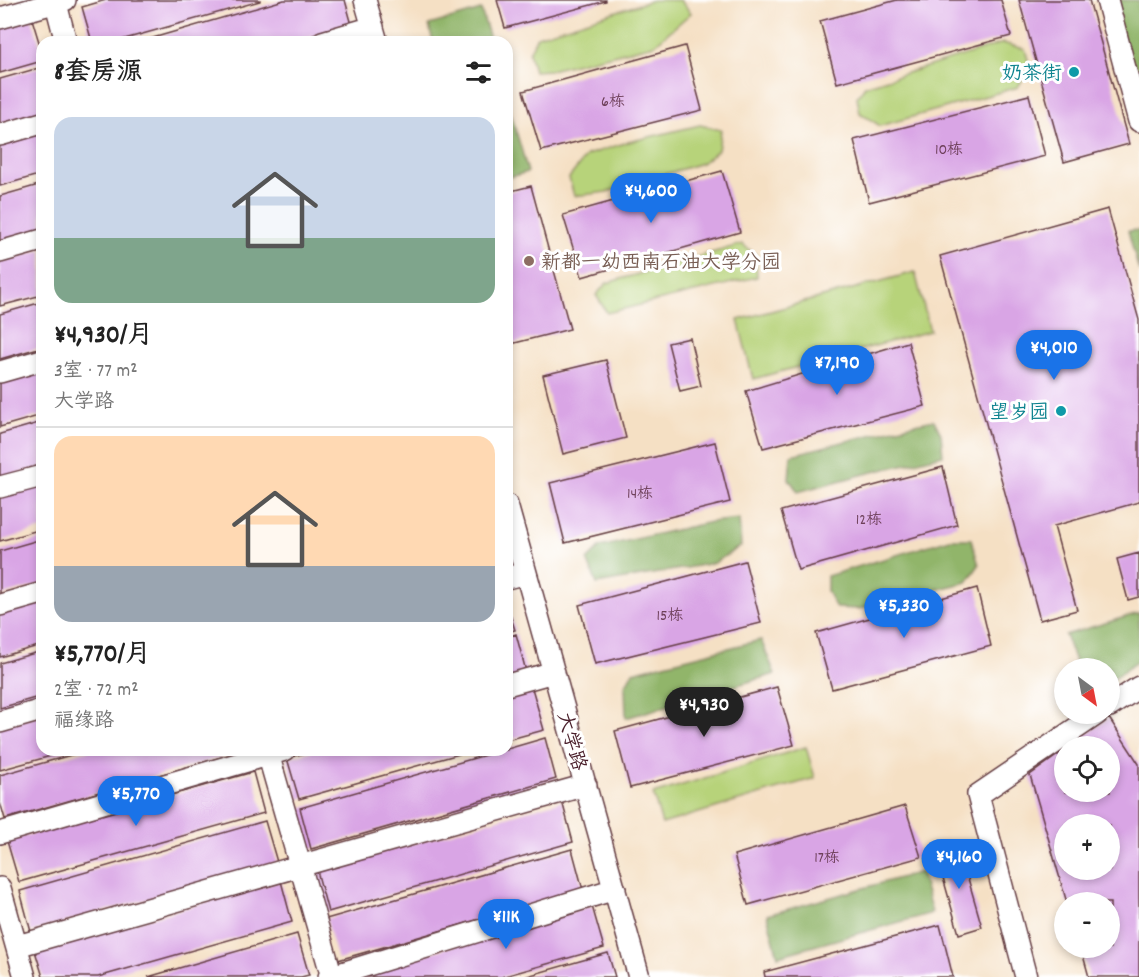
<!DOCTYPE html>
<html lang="zh">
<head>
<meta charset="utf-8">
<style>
	body { margin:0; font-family:Dekko,"LXGW WenKai TC",sans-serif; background:#f6f6f6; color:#222; height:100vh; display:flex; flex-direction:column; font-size:22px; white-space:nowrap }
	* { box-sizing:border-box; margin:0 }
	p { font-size:20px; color:#767676 }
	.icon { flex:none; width:33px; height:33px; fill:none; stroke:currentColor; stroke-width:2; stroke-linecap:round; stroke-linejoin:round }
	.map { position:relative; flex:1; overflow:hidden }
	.drawer { position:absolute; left:36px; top:36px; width:477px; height:720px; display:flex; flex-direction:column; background:#fff; border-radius:18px; box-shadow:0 3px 9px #0003 }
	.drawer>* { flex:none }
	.needle { width:39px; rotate:148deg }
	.fabs { position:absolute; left:1054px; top:658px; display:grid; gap:12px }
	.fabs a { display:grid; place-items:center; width:66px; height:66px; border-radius:50%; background:#fff; box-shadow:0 3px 9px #0003; font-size:30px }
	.price { position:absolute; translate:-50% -51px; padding:0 14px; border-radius:21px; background:#1a73e8; color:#fff; font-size:20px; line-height:39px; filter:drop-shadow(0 2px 3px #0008) }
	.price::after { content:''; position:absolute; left:50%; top:36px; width:18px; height:14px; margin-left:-9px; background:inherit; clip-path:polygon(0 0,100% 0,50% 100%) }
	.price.on { background:#222; color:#fff }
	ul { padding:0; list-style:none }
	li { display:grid; align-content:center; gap:12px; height:318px; padding:0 18px }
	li+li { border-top:2px solid #e0e0e0 }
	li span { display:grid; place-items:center; height:186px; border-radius:18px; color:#555 }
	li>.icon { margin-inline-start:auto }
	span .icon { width:108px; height:108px; fill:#fffc; stroke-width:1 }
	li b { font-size:26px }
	h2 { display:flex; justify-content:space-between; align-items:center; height:72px; padding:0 18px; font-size:26px }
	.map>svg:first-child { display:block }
	.green { fill:#b7d37a; stroke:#807952; stroke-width:1.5 }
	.forest { fill:#91b56a; stroke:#6e6a4a; stroke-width:1.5 }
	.building { fill:#d9a5e5; fill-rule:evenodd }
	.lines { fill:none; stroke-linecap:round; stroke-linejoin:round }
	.minor-casing { stroke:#643c42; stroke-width:24 }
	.minor { stroke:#fff; stroke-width:21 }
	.culture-dot { fill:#0f9aa8; stroke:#fff; stroke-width:2 }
	.education-dot { fill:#8d6e63; stroke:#fff; stroke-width:2 }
	.labels { text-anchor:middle; stroke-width:6; stroke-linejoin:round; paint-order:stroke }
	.number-label { font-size:16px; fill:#6e405a }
	.culture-label { font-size:20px; fill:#0d838f; stroke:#fff; text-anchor:end }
	.education-label { font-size:20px; fill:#785e54; stroke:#fff; text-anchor:start }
	.street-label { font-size:20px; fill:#4a1f2b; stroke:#fff }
</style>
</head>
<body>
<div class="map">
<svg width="1139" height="977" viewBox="0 0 1139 977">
	<rect width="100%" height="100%" fill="#fff"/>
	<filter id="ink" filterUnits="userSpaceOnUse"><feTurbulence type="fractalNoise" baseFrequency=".0167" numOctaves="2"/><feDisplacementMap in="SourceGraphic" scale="12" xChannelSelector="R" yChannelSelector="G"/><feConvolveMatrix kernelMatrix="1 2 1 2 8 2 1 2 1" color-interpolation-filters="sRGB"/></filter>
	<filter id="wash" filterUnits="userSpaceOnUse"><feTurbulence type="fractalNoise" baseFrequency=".008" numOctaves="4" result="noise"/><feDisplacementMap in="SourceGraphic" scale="24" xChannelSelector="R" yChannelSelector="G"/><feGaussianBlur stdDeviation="1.35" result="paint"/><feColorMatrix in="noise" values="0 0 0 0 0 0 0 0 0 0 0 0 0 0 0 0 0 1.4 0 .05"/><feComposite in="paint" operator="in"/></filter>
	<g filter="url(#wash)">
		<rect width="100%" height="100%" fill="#f5e0c4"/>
		<!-- green -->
		<path class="green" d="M 653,0 L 680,0 L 691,13 L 654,45 L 550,70 L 534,71 L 529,53 L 537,36 Z
			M 1003,43 L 1025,49 L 1030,67 L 1018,87 L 880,126 L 860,113 L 857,97 L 865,86 Z
			M 700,125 L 721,130 L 718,150 L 702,163 L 607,192 L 574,196 L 569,178 L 587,155 L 628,142 Z
			M 742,244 L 756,255 L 757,277 L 607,313 L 596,295 L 607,283 Z
			M 915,272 L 930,331 L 753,379 L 738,320 Z
			M 806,747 L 815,778 L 662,824 L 653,794 Z"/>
		<!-- forest -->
		<path class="forest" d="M 1110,0 L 1139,0 L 1139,103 Z
			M 481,10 L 491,42 L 433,42 L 429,25 Z
			M 507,100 L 528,172 L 507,178 Z
			M 1139,230 L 1139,271 L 1128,231 Z
			M 934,420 L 941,434 L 943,455 L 861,475 L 798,492 L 789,479 L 791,455 L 914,424 Z
			M 739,519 L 741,546 L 714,563 L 597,584 L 587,560 L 600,547 L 711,522 Z
			M 950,539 L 971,539 L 979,565 L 967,582 L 859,609 L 836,608 L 827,591 L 827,576 Z
			M 1139,613 L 1139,660 L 1110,681 L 1110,669 L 1078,669 L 1065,635 Z
			M 761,640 L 775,674 L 626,718 L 625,686 L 633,672 Z
			M 921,872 L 932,913 L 778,956 L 767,915 Z"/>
		<g id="blocks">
			<!-- building -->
			<path class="building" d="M 106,0 L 260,0 L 260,1 L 114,42 L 92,42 L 82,7 Z
				M 284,0 L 345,0 L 352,25 L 292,42 L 139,42 Z
				M 497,0 L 606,0 L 606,1 L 505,28 Z
				M 897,0 L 1001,0 L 1011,36 L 837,83 L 820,21 Z
				M 1019,0 L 1089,0 L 1129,144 L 1064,162 Z
				M 32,19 L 42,52 L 42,61 L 0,73 L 0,28 Z
				M 685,46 L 702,110 L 541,151 L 523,91 Z
				M 42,67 L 42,112 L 0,124 L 0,79 Z
				M 1029,95 L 1045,156 L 869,202 L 854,140 Z
				M 42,129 L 42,174 L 0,186 L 0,141 Z
				M 722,171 L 740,232 L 582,277 L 563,215 Z
				M 42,184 L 42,229 L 0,241 L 0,196 Z
				M 531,186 L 570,329 L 507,345 L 507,192 Z
				M 1108,209 L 1139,320 L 1139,502 L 1054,526 L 1077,610 L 1040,620 L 940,256 Z
				M 42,250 L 42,295 L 0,306 L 0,262 Z
				M 42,302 L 42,347 L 0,359 L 0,314 Z
				M 690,338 L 701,386 L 680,391 L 668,343 Z
				M 908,342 L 925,406 L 763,448 L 746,391 Z
				M 606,360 L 626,438 L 563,454 L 543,375 Z
				M 42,370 L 42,415 L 0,427 L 0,382 Z
				M 42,422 L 42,467 L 0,479 L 0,434 Z
				M 715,442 L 730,502 L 565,543 L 550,483 Z
				M 943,467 L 957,525 L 798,570 L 781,511 Z
				M 42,485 L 42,529 L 0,541 L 0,497 Z
				M 42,539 L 42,584 L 0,596 L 0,551 Z
				M 1139,553 L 1139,597 L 1128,600 L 1117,559 Z
				M 745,561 L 761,623 L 595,664 L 579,605 Z
				M 977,588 L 991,646 L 832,689 L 816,633 Z
				M 42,601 L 42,645 L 0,657 L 0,613 Z
				M 507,605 L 515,630 L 507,632 Z
				M 516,634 L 527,675 L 507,681 L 507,637 Z
				M 42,651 L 42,696 L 0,708 L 0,663 Z
				M 777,687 L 794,745 L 630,788 L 615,731 Z
				M 532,688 L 544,730 L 507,740 L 507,696 Z
				M 42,714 L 42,750 L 69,751 L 0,770 L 0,726 Z
				M 1109,718 L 1139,764 L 1139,977 L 1089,977 L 1081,948 L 1110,948 L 1110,903 L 1067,903 L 1030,775 L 1065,750 L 1065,792 L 1110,792 L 1110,747 L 1069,747 ZM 1065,825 L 1110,825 L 1110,870 L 1065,870 Z
				M 545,738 L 556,779 L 311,849 L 300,808 L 503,750 L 507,750 L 507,749 Z
				M 89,750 L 243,750 L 243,751 L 5,819 L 0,802 L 0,775 Z
				M 316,750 L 470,750 L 470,751 L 299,799 L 287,758 Z
				M 253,772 L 264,813 L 19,882 L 7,841 Z
				M 562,801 L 573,842 L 328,912 L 317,871 Z
				M 905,806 L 921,857 L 748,905 L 734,855 Z
				M 265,821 L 277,862 L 31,932 L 20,891 Z
				M 959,847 L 982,927 L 959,934 L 936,853 Z
				M 572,849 L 583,890 L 338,960 L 326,919 Z
				M 281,881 L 292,922 L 98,977 L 43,977 L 35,951 Z
				M 592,906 L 604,948 L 501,977 L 347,977 Z
				M 940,925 L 953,977 L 765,977 L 764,972 Z
				M 297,934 L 309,975 L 301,977 L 148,977 Z
				M 608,953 L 615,977 L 527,977 L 527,976 Z"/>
		</g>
	</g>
	<g filter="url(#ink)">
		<use href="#blocks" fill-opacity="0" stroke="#643c42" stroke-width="1.5"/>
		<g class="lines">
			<defs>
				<path id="minor" d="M 55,0 L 66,42
					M 365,0 L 377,42
					M 1107,0 L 1139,121
					M 0,18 L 65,0
					M 322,42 L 373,27
					M 0,135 L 42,123
					M 0,252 L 42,240
					M 0,372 L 42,360
					M 0,487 L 42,476
					M 507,505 L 639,977
					M 507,578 L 526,573
					M 0,605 L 42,593
					M 507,685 L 554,672
					M 1110,706 L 1139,687
					M 0,722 L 42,710
					M 267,750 L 332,977
					M 0,833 L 285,750
					M 0,888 L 25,977
					M 17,946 L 586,785
					M 329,977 L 615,889
					M 1026,977 L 978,795 L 1097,714"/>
			</defs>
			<!-- minor casing -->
			<use href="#minor" class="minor-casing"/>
			<!-- minor -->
			<use href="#minor" class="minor"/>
		</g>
	</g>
	<!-- markers -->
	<g class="culture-dot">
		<circle cx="1074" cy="72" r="6"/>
		<circle cx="1061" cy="411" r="6"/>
	</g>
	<circle class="education-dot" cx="529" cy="261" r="6"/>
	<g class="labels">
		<!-- number labels -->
		<g class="number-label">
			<text x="613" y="106">6栋</text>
			<text x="949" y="154">10栋</text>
			<text x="640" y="498">14栋</text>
			<text x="869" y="524">12栋</text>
			<text x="670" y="620">15栋</text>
			<text x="827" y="862">17栋</text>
		</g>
		<!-- culture labels -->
		<g class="culture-label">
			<text x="1062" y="79">奶茶街</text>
			<text x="1049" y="418">望岁园</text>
		</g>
		<!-- education labels -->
		<g class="education-label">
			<text x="541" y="268">新都一幼西南石油大学分园</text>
		</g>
		<!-- street labels -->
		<g class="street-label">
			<text transform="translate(573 741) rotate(74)" y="7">大学路</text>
		</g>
	</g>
</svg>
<div class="fabs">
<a><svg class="needle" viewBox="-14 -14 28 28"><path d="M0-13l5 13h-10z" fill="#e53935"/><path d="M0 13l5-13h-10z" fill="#767676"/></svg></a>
<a><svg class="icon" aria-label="locate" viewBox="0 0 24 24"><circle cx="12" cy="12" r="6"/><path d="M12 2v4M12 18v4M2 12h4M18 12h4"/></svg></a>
<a>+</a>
<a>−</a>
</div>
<b class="price" style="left:651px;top:224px">¥4,600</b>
<b class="price" style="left:1054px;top:381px">¥4,010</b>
<b class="price" style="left:837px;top:396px">¥7,190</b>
<b class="price" style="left:904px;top:639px">¥5,330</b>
<b class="price on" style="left:704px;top:738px">¥4,930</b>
<b class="price" style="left:136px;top:827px">¥5,770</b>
<b class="price" style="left:959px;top:890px">¥4,160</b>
<b class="price" style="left:506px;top:950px">¥11K</b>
<section class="drawer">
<h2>8套房源<svg class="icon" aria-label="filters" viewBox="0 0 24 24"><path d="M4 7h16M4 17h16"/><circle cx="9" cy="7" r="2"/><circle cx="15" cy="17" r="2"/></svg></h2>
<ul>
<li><span style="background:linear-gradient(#c9d6e8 65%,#7fa58c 0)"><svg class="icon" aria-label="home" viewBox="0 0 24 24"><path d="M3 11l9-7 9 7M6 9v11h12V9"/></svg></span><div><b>¥4,930/月</b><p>3室 · 77 m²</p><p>大学路</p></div></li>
<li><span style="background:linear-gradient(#ffd9b3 70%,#9aa5b1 0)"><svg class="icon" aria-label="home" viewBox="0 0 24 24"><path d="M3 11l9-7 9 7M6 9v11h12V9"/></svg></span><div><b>¥5,770/月</b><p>2室 · 72 m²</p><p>福缘路</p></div></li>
</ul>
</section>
</div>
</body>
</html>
